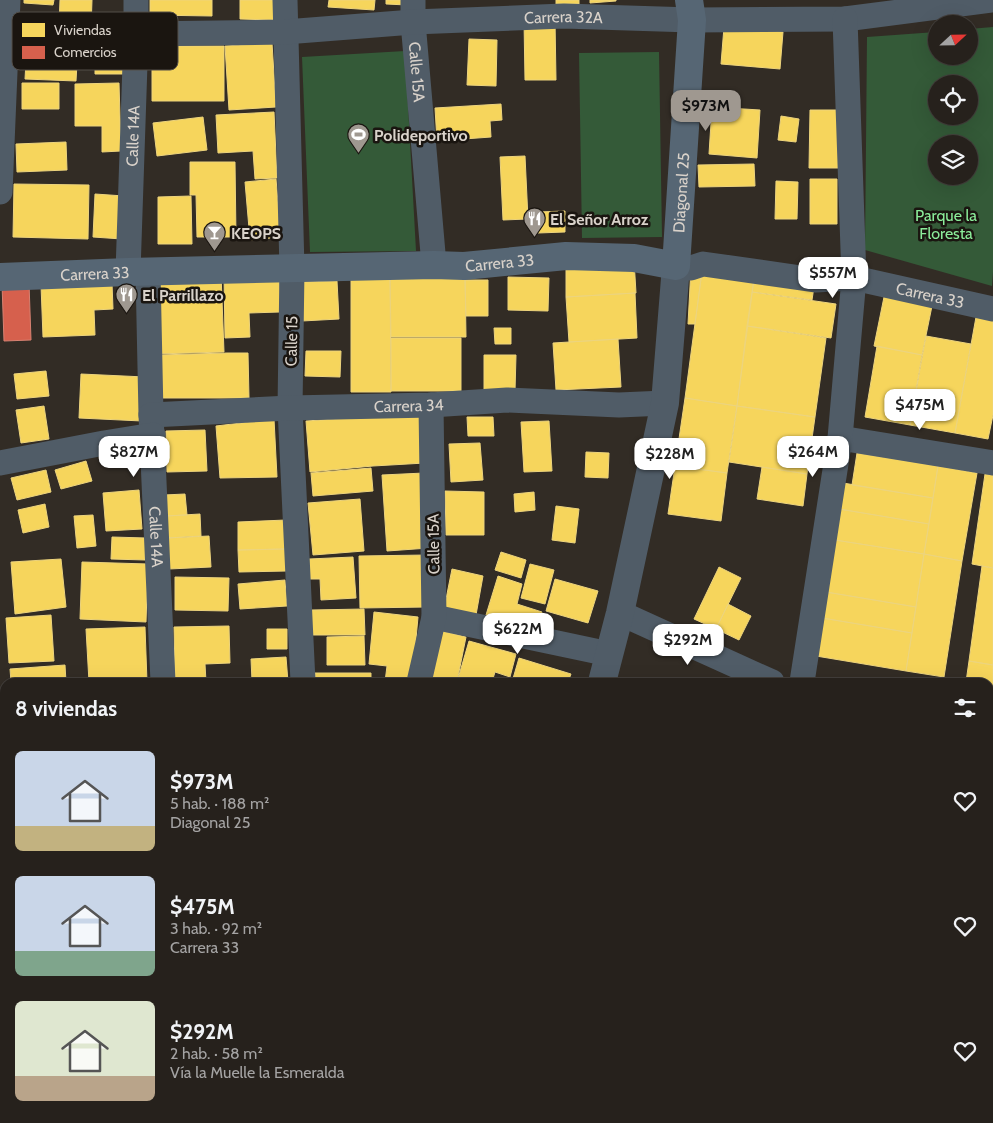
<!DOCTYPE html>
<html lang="es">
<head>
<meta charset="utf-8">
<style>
	body { margin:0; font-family:Cabin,sans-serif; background:#2e2925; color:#f1f3f6; height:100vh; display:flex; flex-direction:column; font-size:19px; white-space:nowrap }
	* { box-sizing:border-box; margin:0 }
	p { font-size:16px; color:#a4a3a3 }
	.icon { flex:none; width:28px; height:28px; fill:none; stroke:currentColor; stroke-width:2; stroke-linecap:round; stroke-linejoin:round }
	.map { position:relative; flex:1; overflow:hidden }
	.side { position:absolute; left:0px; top:678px; width:994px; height:446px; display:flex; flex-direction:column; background:#26211c; border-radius:15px 15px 0 0; box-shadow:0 5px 20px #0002,0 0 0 1px #423e3b }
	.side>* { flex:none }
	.needle { width:32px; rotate:68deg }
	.controls { position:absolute; left:928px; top:15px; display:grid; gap:10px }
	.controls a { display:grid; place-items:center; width:50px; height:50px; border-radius:50%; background:#26211c; box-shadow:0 5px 20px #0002,0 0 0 1px #423e3b; font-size:25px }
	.price { position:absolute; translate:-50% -42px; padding:0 11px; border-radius:10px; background:#fff; color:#222; font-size:16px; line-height:32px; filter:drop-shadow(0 1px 2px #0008) }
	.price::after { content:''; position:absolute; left:50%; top:30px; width:15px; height:11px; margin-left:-8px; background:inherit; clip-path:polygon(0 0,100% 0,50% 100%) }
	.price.selected { background:#9f9890; color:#111 }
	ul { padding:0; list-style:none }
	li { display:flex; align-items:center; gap:15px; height:125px; padding:0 15px }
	li span { display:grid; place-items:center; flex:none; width:140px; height:100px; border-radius:8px; color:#555 }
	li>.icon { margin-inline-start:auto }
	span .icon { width:60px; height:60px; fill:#fffc; stroke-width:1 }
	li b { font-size:21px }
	h2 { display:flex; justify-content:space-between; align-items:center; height:60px; padding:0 15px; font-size:21px }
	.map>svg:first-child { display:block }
	.green { fill:#345a38; fill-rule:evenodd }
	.homes { fill:#f6d55c; stroke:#edd47d }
	.shops { fill:#d6604d; stroke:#d78272 }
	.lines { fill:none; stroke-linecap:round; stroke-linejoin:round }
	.minor { stroke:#505c67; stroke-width:25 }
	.tertiary { stroke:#505c67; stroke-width:28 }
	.secondary { stroke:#566674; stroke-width:28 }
	.labels { text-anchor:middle; stroke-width:5; stroke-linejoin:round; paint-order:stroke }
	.street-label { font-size:16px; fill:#d9d2ca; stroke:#1a1510 }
	.poi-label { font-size:16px; font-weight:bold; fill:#d9d2ca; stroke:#1a1510; text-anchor:start }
	.park-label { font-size:16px; fill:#8bed9a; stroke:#1a1510 }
	.key { fill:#1a1510; stroke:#534e48; stroke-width:1 }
	.key-label { font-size:14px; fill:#d9d2ca }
</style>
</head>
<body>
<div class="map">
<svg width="993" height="1123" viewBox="0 0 993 1123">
	<rect width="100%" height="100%" fill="#322c25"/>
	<!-- green -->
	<path class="green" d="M 993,27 L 993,272 L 992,286 L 865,250 L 867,37 L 936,32 L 936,56 L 969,56 L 969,29 ZM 936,84 L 969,84 L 969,116 L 936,116 ZM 936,144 L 969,144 L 969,176 L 936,176 Z
		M 405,51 L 416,251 L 310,252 L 302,57 Z
		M 659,52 L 662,237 L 582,238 L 579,53 Z"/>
	<!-- homes -->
	<path class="homes" d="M 24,0 L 54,0 L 53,5 L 24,3 Z
		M 60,0 L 92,0 L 91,29 L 59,27 Z
		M 150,0 L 212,0 L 212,16 L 150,15 Z
		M 240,0 L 276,0 L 275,20 L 240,19 Z
		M 329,0 L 375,0 L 374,10 L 328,7 Z
		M 386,0 L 407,0 L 407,5 L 386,4 Z
		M 556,0 L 579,0 L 579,4 L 556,4 Z
		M 590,0 L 616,0 L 616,1 L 590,3 Z
		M 524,21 L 555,21 L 556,80 L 525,80 Z
		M 28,26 L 79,29 L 76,81 L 25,79 Z
		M 724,27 L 783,32 L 780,69 L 721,64 Z
		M 95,34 L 123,34 L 124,74 L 95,74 Z
		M 469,39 L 497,40 L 496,86 L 467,85 Z
		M 272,43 L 276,107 L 229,110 L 225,46 Z
		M 152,46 L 224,46 L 224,101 L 152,101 Z
		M 22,83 L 59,83 L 59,109 L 22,109 Z
		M 119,83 L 121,151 L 102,152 L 102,126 L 75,126 L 75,84 Z
		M 501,104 L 502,120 L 490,121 L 491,137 L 437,141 L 435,108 Z
		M 712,107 L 760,110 L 757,158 L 709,154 Z
		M 810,110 L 842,110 L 841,168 L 809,168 Z
		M 274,112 L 277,178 L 255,179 L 253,151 L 218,153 L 216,115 Z
		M 781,116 L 799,119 L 796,142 L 778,140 Z
		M 203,117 L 207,150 L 157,156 L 153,123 Z
		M 66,142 L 67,170 L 17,172 L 16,144 Z
		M 525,156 L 528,219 L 503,220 L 500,157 Z
		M 190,162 L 235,162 L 236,237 L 197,237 L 196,195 L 190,195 Z
		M 754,164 L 755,186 L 699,187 L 698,165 Z
		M 276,179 L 281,237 L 250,240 L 245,182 Z
		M 810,179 L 837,179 L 837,224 L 810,224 Z
		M 776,181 L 798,182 L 797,219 L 775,219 Z
		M 14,184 L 89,185 L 88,239 L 13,237 Z
		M 95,194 L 124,196 L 122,239 L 93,237 Z
		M 191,196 L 192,244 L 158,244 L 158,197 Z
		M 565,211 L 565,232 L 538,233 L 538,212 Z
		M 566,259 L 634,260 L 636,293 L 566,297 Z
		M 703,264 L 755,272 L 737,406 L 685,398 Z
		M 703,264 L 695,324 L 688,324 L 691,268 Z
		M 755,272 L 815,280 L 812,300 L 752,292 Z
		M 279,273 L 280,312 L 249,313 L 250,337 L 225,338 L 224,275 Z
		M 221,274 L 224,352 L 156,354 L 154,276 Z
		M 351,275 L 390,275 L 391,392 L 351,392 Z
		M 390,275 L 465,275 L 466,337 L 391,337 Z
		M 508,277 L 549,278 L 548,311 L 508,310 Z
		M 465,280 L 488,280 L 488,316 L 466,316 Z
		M 337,281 L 339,319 L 302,321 L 300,282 Z
		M 112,283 L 113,309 L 94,310 L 95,335 L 43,337 L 41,285 Z
		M 752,292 L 836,304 L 831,338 L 747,326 Z
		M 635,293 L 637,338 L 569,342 L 566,297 Z
		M 884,297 L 932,306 L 922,355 L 874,346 Z
		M 978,306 L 993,309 L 993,415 L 988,439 L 955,433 Z
		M 747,326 L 826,338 L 815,417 L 737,406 Z
		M 494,328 L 511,328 L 511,344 L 495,344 Z
		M 926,336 L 971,344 L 955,433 L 910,425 Z
		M 391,338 L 461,338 L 461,391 L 391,391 Z
		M 618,339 L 621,387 L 556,390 L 553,343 Z
		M 877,346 L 922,355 L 910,425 L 865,417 Z
		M 306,351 L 341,351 L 340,377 L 305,376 Z
		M 227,353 L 248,353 L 249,398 L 161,398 L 159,355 Z
		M 484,355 L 516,355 L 515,391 L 484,391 Z
		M 46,371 L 49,396 L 17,399 L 14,374 Z
		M 81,374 L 145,377 L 142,421 L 79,418 Z
		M 685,398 L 737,406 L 727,473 L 675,466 Z
		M 44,406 L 49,439 L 21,443 L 16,410 Z
		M 737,406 L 815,417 L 807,474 L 729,462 Z
		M 421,413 L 425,463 L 373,466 L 310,472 L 306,421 Z
		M 467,417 L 493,417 L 494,436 L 468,436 Z
		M 274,419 L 277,477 L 220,478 L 216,426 Z
		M 549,421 L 552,471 L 524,472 L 521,422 Z
		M 205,430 L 207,471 L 167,472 L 166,431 Z
		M 480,443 L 483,480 L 451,482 L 449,444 Z
		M 586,452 L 609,453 L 608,478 L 585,477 Z
		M 857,453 L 938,466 L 933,498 L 852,485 Z
		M 86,461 L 92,481 L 61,489 L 55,470 Z
		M 675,466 L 727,473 L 721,521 L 668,514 Z
		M 938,466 L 977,473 L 962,561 L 924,554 Z
		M 762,467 L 807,474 L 803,506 L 757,499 Z
		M 371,468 L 373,491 L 313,496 L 311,473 Z
		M 46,470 L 51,492 L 17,500 L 11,478 Z
		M 424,473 L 429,548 L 387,551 L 382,475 Z
		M 985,474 L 993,475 L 993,568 L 972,564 Z
		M 843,483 L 933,498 L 929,524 L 839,509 Z
		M 139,490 L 142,529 L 106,531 L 103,493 Z
		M 445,491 L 484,492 L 484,535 L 446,535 Z
		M 534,492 L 535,510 L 515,512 L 514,494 Z
		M 185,494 L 187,515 L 166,516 L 164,495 Z
		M 360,499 L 364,551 L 313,555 L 308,503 Z
		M 45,504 L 49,527 L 23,533 L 18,510 Z
		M 556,506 L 579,509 L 575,543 L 552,540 Z
		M 839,509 L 929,524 L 924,554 L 835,540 Z
		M 200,514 L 201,536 L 167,538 L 166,516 Z
		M 93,515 L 96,546 L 77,548 L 74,516 Z
		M 286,520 L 286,549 L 238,550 L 238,522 Z
		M 209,536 L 211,567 L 169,569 L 167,538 Z
		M 112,537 L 146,538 L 145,560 L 111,559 Z
		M 835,540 L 924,554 L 916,607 L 826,592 Z
		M 286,549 L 287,571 L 239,572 L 238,550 Z
		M 501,552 L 526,560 L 521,578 L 495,570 Z
		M 924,554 L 962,561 L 944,677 L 906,671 Z
		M 426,555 L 427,607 L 360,608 L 359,556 Z
		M 353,557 L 356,598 L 321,600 L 320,579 L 310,579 L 309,559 Z
		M 61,559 L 66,607 L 15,614 L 11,562 Z
		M 82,562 L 148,564 L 146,622 L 80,619 Z
		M 530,564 L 554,570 L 545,604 L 521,598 Z
		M 982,566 L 993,568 L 993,665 L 969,661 Z
		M 719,567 L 741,578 L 716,629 L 694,619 Z
		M 452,569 L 483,576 L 476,615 L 444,609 Z
		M 498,576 L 522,584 L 517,604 L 542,612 L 537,630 L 486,615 Z
		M 175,577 L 229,578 L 228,611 L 175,610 Z
		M 555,579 L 598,591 L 588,623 L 546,611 Z
		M 285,580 L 287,606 L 240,609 L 238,584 Z
		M 826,592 L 916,607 L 912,633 L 822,618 Z
		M 728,604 L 751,616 L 739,640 L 716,629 Z
		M 364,609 L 365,635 L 311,635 L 311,610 Z
		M 374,612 L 418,617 L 412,682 L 385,682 L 387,666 L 369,664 Z
		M 51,615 L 54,661 L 9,663 L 6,618 Z
		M 822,618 L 912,633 L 906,671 L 816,656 Z
		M 229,626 L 230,663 L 205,664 L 206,682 L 175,682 L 174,627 Z
		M 145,627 L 147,682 L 89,682 L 86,629 Z
		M 267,629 L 287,629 L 287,649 L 267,649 Z
		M 442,631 L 466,637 L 457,682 L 449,682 L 432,679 Z
		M 364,636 L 365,665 L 327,665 L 327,637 Z
		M 469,641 L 516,654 L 510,677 L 495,672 L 492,682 L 457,682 Z
		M 286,657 L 288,682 L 232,682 L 252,681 L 251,659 Z
		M 519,658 L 571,674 L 568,682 L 512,682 Z
		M 969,661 L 993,665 L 993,704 L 989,703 L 989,682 L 966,682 Z
		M 65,665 L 66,682 L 11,682 L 10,669 Z
		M 315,673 L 371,673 L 371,682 L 316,682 Z
		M 989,703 L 993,704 L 993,740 L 989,740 Z
		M 993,876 L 993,909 L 989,906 L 989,882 Z
		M 0,916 L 5,916 L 5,958 L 0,959 Z
		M 5,964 L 5,1045 L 0,1046 L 0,965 Z
		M 12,1119 L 43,1119 L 43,1123 L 13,1123 Z
		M 101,1119 L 133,1119 L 133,1123 L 101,1123 Z
		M 202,1119 L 233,1119 L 234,1122 L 202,1123 Z
		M 233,1119 L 257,1119 L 234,1122 Z
		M 497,1119 L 521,1119 L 519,1123 L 495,1123 Z
		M 521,1119 L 549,1119 L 547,1123 L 519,1123 Z
		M 549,1119 L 573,1119 L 572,1123 L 547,1123 Z
		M 663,1119 L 683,1119 L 681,1123 L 671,1123 Z"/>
	<!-- shops -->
	<path class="shops" d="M 29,283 L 31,340 L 4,341 L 2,284 Z"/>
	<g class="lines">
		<!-- minor -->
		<g class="minor">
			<path d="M 285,0 L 292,269 L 290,408 L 303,682"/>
			<path id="s1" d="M 413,0 L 413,22 L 434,265"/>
			<path id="s2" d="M 136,34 L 285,32 L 413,22 L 564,16 L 692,20 L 845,19 L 991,0"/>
			<path d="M 0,192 L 8,0"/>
			<path id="s3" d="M 676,266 L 691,268 L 703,264 L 815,280 L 854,278 L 993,309"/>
			<path id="s4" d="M 128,272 L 136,34 L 136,0"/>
			<path id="s5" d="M 148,272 L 151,415 L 163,682"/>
			<path id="s6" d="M 151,415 L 290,408 L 431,405 L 507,400 L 619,405 L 665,403"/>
			<path d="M 840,438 L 993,463"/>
			<path d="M 0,463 L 104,443 L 153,435"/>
			<path d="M 620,613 L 772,682"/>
			<path d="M 434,617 L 609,654"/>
			<path d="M 419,682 L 434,617 L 431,405"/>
			<path d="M 802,682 L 840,438 L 854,278 L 845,19"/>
			<path d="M 0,750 L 5,813"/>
			<path d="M 989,790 L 993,792"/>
			<path d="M 58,1119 L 59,1123"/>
			<path d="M 184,1119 L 184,1123"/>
			<path d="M 320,1119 L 320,1123"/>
			<path d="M 629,1119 L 636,1123"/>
			<path d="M 373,1123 L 406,1119"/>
		</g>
		<!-- tertiary -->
		<path class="tertiary" d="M 602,682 L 620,613 L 665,403 L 676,266
			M 478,1123 L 480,1119"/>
		<!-- secondary -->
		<path class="secondary" id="s7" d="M 0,277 L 128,272 L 434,265 L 464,266 L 566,256 L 634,258 L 676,266 L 692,20 L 689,0"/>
	</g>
	<!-- icons -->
	<defs>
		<symbol id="stadium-pin" viewBox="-11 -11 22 30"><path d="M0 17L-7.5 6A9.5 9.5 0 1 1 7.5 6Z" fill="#9f9890" stroke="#1a1510"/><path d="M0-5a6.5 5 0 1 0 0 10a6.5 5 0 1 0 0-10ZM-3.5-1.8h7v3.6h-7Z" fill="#fff"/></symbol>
		<symbol id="restaurant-pin" viewBox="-11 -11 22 30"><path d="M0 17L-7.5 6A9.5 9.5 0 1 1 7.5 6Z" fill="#9f9890" stroke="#1a1510"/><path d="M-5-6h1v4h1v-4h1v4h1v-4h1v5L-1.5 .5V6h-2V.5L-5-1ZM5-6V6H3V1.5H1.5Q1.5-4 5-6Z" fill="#fff"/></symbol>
		<symbol id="bar-pin" viewBox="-11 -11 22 30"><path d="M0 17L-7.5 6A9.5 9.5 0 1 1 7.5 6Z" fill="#9f9890" stroke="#1a1510"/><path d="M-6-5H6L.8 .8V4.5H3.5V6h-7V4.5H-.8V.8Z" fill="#fff"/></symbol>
	</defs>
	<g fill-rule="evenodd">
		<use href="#stadium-pin" x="346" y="122" width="25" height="34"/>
		<use href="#restaurant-pin" x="522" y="206" width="25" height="34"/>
		<use href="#bar-pin" x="202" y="220" width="25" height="34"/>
		<use href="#restaurant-pin" x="114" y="282" width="25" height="34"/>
	</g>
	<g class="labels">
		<!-- street labels -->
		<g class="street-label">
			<text dy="6" stroke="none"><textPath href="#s2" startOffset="428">Carrera 32A</textPath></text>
			<text dy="6" stroke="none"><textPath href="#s1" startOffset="72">Calle 15A</textPath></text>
			<text dy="6" stroke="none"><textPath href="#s4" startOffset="136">Calle 14A</textPath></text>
			<text dy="6" stroke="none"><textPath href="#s7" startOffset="751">Diagonal 25</textPath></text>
			<text dy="6" stroke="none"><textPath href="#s7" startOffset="500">Carrera 33</textPath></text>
			<text dy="6" stroke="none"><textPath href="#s7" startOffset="95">Carrera 33</textPath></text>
			<text dy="6" stroke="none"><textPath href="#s3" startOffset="258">Carrera 33</textPath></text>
			<text transform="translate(291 341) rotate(-89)" y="6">Calle 15</text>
			<text dy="6" stroke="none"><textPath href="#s6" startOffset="258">Carrera 34</textPath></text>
			<text dy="6" stroke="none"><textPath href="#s5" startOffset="265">Calle 14A</textPath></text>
			<text transform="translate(433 544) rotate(-91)" y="6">Calle 15A</text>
		</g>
		<!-- poi labels -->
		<g class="poi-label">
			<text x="374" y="141">Polideportivo</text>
			<text x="550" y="225">El Señor Arroz</text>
			<text x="231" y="239">KEOPS</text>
			<text x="142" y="301">El Parrillazo</text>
		</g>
		<!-- park labels -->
		<g class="park-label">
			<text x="946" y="221">Parque la<tspan x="946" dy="18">Floresta</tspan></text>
		</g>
	</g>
	<!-- legend -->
	<rect x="12" y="12" width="166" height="58" rx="8" class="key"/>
	<rect x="22" y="23" width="23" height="14" fill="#f6d55c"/>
	<rect x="22" y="46" width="23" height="13" fill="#d6604d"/>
	<g class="key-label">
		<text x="54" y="35">Viviendas</text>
		<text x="54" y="57">Comercios</text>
	</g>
</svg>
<div class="controls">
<a><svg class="needle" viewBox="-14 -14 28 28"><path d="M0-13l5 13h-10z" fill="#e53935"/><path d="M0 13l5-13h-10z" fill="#a4a3a3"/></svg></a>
<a><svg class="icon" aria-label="locate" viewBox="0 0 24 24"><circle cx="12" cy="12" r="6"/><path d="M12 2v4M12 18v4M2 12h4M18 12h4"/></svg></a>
<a><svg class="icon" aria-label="layers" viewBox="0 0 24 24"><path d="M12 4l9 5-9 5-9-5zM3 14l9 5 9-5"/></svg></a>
</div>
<b class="price selected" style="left:706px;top:132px">$973M</b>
<b class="price" style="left:833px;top:299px">$557M</b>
<b class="price" style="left:920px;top:431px">$475M</b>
<b class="price" style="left:134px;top:478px">$827M</b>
<b class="price" style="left:813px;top:478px">$264M</b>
<b class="price" style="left:670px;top:480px">$228M</b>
<b class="price" style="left:518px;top:655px">$622M</b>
<b class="price" style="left:688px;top:666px">$292M</b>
<section class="side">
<h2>8 viviendas<svg class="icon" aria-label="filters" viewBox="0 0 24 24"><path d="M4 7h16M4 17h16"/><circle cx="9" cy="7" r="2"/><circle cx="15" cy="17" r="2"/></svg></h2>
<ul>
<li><span style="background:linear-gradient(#c9d6e8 75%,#c2b280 0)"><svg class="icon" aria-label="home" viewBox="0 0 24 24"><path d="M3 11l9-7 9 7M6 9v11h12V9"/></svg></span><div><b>$973M</b><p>5 hab. · 188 m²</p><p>Diagonal 25</p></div><svg class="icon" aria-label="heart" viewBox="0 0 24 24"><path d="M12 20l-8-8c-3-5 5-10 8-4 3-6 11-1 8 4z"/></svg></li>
<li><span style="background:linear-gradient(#c9d6e8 75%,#7fa58c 0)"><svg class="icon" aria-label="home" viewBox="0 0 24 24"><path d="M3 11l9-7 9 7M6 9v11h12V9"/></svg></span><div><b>$475M</b><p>3 hab. · 92 m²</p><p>Carrera 33</p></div><svg class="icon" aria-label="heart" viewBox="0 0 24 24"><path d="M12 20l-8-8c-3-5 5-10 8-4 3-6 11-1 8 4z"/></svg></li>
<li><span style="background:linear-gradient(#dfe7d0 75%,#b9a48a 0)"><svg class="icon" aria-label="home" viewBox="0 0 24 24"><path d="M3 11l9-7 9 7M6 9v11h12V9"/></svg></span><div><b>$292M</b><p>2 hab. · 58 m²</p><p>Vía la Muelle la Esmeralda</p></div><svg class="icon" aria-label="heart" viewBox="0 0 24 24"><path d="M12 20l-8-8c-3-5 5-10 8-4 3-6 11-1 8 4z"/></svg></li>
</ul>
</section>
</div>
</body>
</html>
